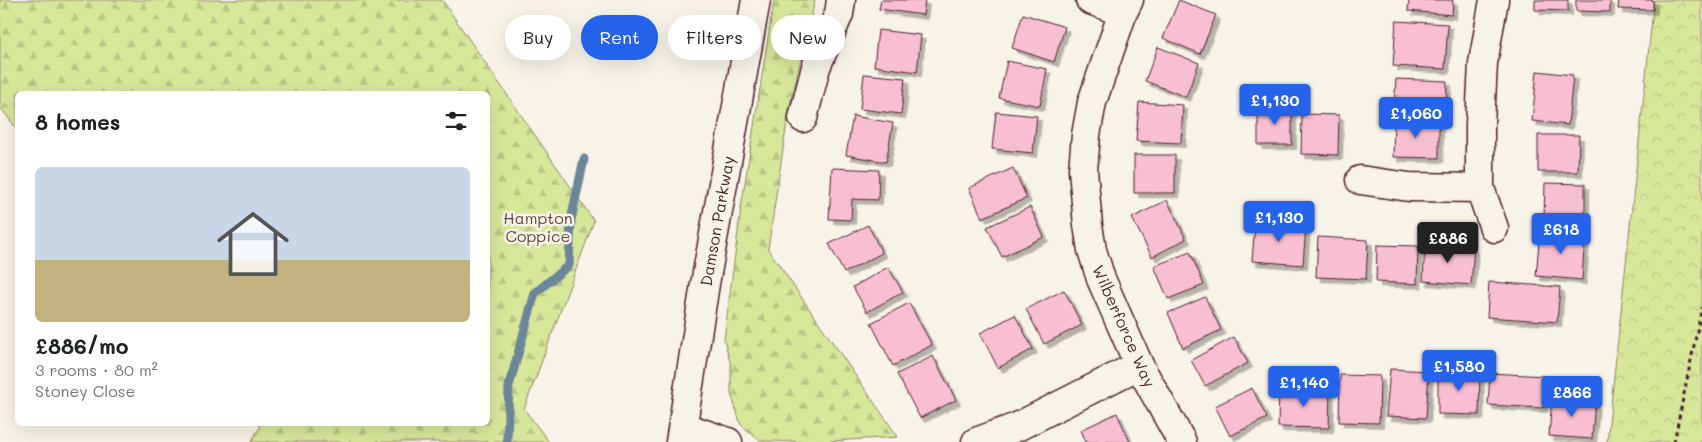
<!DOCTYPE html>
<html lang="en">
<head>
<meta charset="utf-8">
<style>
	body { margin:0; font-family:Mali,sans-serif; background:#f6f6f6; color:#202124; height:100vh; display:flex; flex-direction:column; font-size:19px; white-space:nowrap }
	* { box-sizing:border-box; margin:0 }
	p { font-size:16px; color:#757577 }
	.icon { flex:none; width:28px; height:28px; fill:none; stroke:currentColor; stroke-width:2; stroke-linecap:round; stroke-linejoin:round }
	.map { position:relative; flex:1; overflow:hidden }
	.panel { position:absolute; left:15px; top:91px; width:475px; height:335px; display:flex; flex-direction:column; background:#fff; border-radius:8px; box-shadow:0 5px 20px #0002 }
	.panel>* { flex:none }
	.banner { position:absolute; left:505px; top:15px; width:475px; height:45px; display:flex; gap:10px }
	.price { position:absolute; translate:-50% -42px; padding:0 11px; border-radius:5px; background:#2563eb; color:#fff; font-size:16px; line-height:32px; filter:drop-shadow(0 1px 2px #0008) }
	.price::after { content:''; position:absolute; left:50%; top:30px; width:15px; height:11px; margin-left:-8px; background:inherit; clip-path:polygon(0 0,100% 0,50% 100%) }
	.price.selected { background:#222; color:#fff }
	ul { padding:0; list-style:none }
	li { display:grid; align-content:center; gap:10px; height:265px; padding:0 20px }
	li+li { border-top:1px solid #e0e0e0 }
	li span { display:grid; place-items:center; height:155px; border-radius:8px; color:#555 }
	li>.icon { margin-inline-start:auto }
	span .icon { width:90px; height:90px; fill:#fffc; stroke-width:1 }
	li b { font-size:21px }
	h2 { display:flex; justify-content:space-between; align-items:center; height:60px; padding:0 20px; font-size:21px }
	.tag { padding:0 18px; border-radius:22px; background:#fff; box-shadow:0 5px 20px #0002; font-size:18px; line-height:45px }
	.tag.selected { background:#2563eb; color:#fff }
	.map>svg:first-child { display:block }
	.forest { fill:url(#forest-firs); stroke:#908362 }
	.park { fill:url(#park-crowns); stroke:#908362 }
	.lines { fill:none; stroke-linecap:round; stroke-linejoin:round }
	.stream { stroke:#6c8699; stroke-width:9 }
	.building { fill:#f8bfd2; stroke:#4a1f2b; filter:url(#shadow) }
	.minor-casing { stroke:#4a1f2b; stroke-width:31 }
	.path { stroke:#4a1f2b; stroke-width:3; stroke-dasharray:4 4; stroke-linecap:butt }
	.minor { stroke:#f7f3e8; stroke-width:28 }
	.labels { text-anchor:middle; stroke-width:5; stroke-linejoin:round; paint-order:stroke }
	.park-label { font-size:16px; fill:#664741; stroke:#f7f3e8 }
	.street-label { font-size:16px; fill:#4a1f2b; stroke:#f7f3e8 }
</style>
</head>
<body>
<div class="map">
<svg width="1702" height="442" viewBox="0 0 1702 442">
	<defs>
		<pattern id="forest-firs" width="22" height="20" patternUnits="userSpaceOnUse" patternTransform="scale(1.25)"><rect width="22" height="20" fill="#d7e79a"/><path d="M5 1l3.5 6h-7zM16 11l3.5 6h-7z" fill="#bac685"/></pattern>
		<pattern id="park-crowns" width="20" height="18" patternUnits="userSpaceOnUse" patternTransform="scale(1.25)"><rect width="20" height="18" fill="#d7e79a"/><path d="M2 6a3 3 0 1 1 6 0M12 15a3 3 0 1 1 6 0" fill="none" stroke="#bac685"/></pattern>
		<filter id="shadow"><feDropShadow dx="4.5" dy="4.5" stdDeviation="0" flood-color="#0004"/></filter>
	</defs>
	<rect width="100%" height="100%" fill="#f7f3e8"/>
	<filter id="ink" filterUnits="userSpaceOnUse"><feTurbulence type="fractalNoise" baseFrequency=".02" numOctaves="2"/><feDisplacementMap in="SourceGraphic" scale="10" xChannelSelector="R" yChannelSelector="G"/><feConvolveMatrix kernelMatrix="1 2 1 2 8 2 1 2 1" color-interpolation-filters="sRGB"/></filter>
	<g filter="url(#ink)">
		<!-- forest -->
		<path class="forest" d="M 0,0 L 442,0 L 594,221 L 524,409 L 549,442 L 251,442 L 260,427 L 257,424 L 488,424 L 488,94 L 18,94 L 17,129 L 0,107 Z
			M 774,0 L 815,0 L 789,109 L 768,249 L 898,437 L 815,442 L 761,441 L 741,425 L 731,394 L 731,365 L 724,340 L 741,208 Z"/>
		<!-- park -->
		<path class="park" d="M 1654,0 L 1702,0 L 1702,442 L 1607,442 Z"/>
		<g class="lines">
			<!-- stream -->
			<path class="stream" d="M 507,442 L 509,386 L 535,293 L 569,265 L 571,220 L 584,159"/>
		</g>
		<!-- building -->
		<path class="building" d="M 881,0 L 925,0 L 923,15 L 879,9 Z
			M 1179,0 L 1216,15 L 1200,54 L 1163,38 Z
			M 1409,0 L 1453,0 L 1452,15 L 1408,11 Z
			M 1535,0 L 1568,0 L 1568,11 L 1535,10 Z
			M 1576,0 L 1610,0 L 1610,12 L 1576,11 Z
			M 1619,0 L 1653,0 L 1653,10 L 1618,9 Z
			M 1023,14 L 1065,27 L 1054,62 L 1012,48 Z
			M 1396,21 L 1448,24 L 1445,69 L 1393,66 Z
			M 878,30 L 921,35 L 917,72 L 874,66 Z
			M 1158,47 L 1199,63 L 1186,97 L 1145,81 Z
			M 1007,61 L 1047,69 L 1040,106 L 999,98 Z
			M 1537,71 L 1573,75 L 1568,125 L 1532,121 Z
			M 864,74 L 905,78 L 901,114 L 860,109 Z
			M 1396,79 L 1447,81 L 1446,109 L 1394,108 Z
			M 1139,102 L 1183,105 L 1181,143 L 1136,141 Z
			M 1258,107 L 1292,108 L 1292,145 L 1258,145 Z
			M 996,112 L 1037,116 L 1033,153 L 992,149 Z
			M 1302,114 L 1339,115 L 1338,155 L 1301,154 Z
			M 853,116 L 893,123 L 886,162 L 846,155 Z
			M 1394,120 L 1439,121 L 1439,158 L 1393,157 Z
			M 1538,135 L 1579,135 L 1578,172 L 1538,172 Z
			M 1134,155 L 1175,155 L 1175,193 L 1134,193 Z
			M 832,168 L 879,170 L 878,200 L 852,199 L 851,220 L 829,219 Z
			M 1013,168 L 1027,198 L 982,218 L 969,188 Z
			M 1545,183 L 1585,184 L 1585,219 L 1544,218 Z
			M 1167,200 L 1186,239 L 1152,257 L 1132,218 Z
			M 1030,207 L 1044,237 L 1002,257 L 987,227 Z
			M 1255,222 L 1306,226 L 1303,265 L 1252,261 Z
			M 868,225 L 882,253 L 844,273 L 829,244 Z
			M 1540,231 L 1585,234 L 1582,280 L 1536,276 Z
			M 1318,237 L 1368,240 L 1366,279 L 1316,277 Z
			M 1425,244 L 1474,247 L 1471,285 L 1423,281 Z
			M 1377,245 L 1418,246 L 1417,284 L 1376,282 Z
			M 1190,252 L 1204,285 L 1168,299 L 1154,266 Z
			M 888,267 L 903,292 L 867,312 L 853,287 Z
			M 1489,282 L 1560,287 L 1557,322 L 1487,317 Z
			M 1064,290 L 1082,325 L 1044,344 L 1026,309 Z
			M 1205,297 L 1221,330 L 1183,348 L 1168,313 Z
			M 909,303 L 932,345 L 893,366 L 871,323 Z
			M 1015,315 L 1033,349 L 998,368 L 980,333 Z
			M 1234,337 L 1248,363 L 1205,386 L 1191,360 Z
			M 933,356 L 956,400 L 920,418 L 897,374 Z
			M 1390,369 L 1429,371 L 1426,418 L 1386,416 Z
			M 1438,369 L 1480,370 L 1479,415 L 1438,414 Z
			M 1490,373 L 1545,376 L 1543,408 L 1488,405 Z
			M 1340,375 L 1380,376 L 1379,423 L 1339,422 Z
			M 1252,388 L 1267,418 L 1230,436 L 1215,406 Z
			M 1279,388 L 1330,389 L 1329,428 L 1278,427 Z
			M 1552,397 L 1595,400 L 1592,439 L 1549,436 Z
			M 1117,413 L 1130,442 L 1086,442 L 1081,430 Z"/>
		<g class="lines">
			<defs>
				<path id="minor" d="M 1090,0 L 1123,12
					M 1129,0 L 1123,12 L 1092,102 L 1086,135 L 1083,170 L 1088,225 L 1092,250 L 1101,279 L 1139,365 L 1182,442
					M 803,118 L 816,67 L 839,14 L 841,0
					M 1360,180 L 1409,187 L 1480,188 L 1480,124 L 1483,63 L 1494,0
					M 1480,188 L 1494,228
					M 680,442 L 705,284 L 756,0
					M 682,442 L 693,430 L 728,442
					M 976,442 L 1017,427 L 1139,365"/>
			</defs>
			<!-- minor casing -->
			<use href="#minor" class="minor-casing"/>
			<!-- path -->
			<path class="path" d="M 1674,442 L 1702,307"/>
			<!-- minor -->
			<use href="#minor" class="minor"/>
		</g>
	</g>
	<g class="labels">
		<!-- park labels -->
		<g class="park-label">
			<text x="538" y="224">Hampton<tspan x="538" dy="18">Coppice</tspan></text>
		</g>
		<!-- street labels -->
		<g class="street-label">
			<text transform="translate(717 221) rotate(-80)" y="6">Damson Parkway</text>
			<text transform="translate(1124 326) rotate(66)" y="6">Wilberforce Way</text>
		</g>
	</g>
</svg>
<b class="price" style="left:1275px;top:126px">£1,130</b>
<b class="price" style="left:1416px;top:139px">£1,060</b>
<b class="price" style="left:1279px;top:243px">£1,130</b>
<b class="price" style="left:1561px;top:255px">£618</b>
<b class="price selected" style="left:1448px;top:264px">£886</b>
<b class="price" style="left:1459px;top:392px">£1,580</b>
<b class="price" style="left:1304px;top:408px">£1,140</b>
<b class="price" style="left:1572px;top:418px">£866</b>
<div class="banner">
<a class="tag">Buy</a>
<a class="tag selected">Rent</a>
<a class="tag">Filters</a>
<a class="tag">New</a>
</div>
<section class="panel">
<h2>8 homes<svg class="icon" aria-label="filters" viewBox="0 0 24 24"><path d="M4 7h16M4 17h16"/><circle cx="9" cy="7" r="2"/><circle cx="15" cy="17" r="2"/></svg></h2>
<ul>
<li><span style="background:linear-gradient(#c9d6e8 60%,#c2b280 0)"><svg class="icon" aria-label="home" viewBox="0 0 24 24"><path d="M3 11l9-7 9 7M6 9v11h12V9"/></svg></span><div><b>£886/mo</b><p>3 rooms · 80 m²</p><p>Stoney Close</p></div></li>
</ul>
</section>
</div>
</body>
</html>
